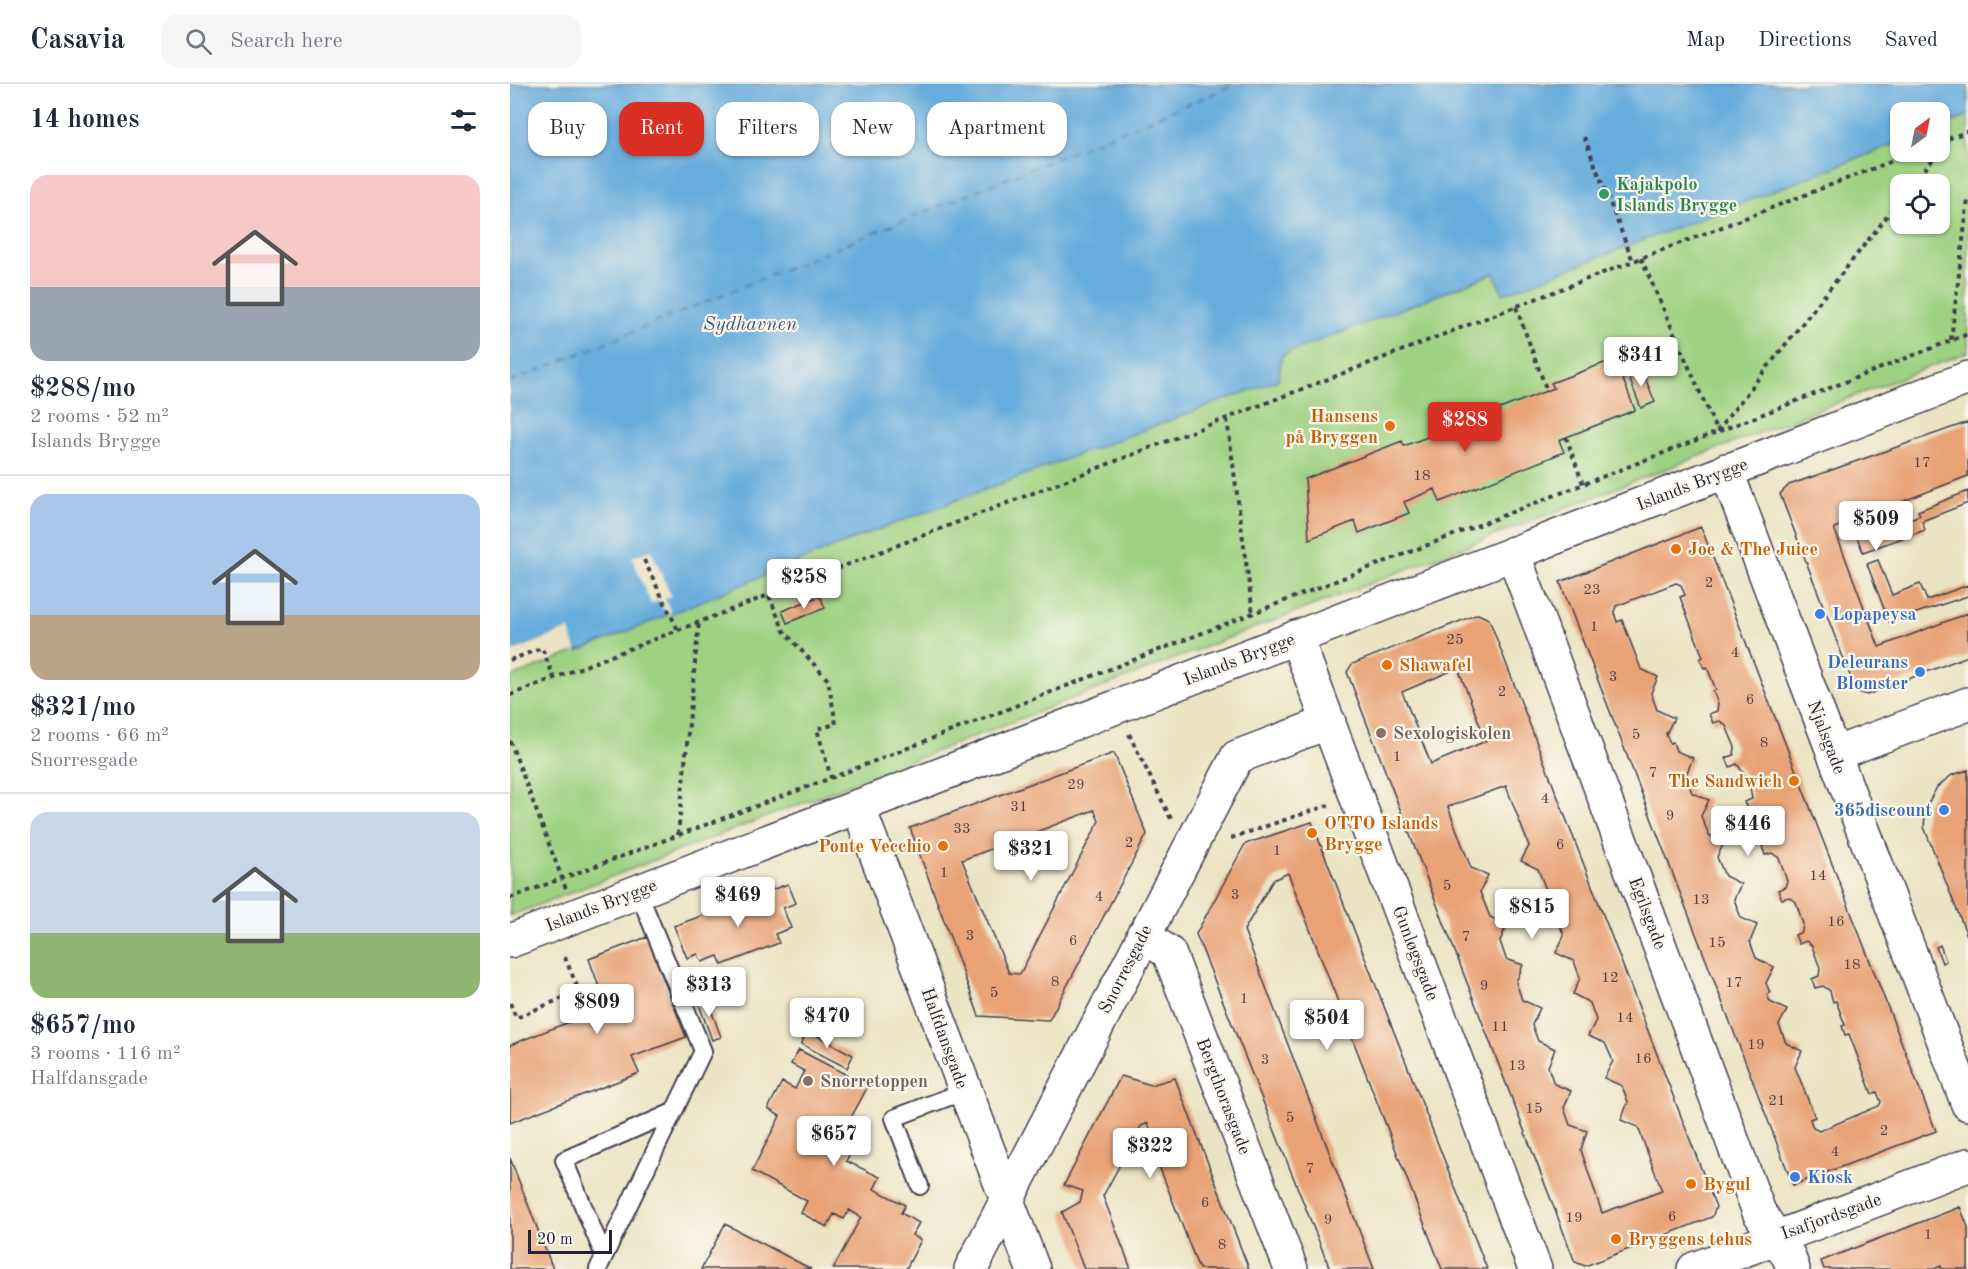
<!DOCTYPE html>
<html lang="en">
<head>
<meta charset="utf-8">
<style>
	body { margin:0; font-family:"Old Standard TT",serif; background:#f6f6f7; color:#1f2937; height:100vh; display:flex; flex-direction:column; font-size:22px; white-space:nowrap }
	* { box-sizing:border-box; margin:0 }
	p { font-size:20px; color:#747a83 }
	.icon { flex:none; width:33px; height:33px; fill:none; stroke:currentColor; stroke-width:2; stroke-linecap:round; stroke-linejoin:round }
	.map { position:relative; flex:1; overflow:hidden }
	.side { display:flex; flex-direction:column; background:#fff; width:510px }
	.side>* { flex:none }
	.hud { position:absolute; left:18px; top:18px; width:570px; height:54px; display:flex; gap:12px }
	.needle { width:39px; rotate:32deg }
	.controls { position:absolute; left:1380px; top:18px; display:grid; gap:12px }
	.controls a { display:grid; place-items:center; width:60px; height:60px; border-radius:12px; background:#fff; box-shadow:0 2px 4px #0004; font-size:30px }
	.scale { position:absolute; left:18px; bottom:15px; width:84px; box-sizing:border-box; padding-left:6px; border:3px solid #22223b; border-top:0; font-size:16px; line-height:21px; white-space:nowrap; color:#22223b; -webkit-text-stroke:4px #fbf7ec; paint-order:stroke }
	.price { position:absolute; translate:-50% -51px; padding:0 14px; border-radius:6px; background:#fff; color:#222; font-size:20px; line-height:39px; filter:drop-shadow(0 2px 3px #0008) }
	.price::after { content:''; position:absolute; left:50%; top:36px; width:18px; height:14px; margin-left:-9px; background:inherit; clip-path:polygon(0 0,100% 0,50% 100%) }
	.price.active { background:#d93025; color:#fff }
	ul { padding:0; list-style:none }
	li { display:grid; align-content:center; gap:12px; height:318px; padding:0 30px }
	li+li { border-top:2px solid #e0e1e3 }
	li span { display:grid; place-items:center; height:186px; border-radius:18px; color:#555 }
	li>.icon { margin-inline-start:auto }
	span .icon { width:108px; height:108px; fill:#fffc; stroke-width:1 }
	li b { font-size:26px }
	h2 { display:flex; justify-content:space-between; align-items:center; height:72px; padding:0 30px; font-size:26px }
	.pill { padding:0 21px; border-radius:18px; background:#fff; box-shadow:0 2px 4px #0004; font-size:21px; line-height:54px }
	.pill.active { background:#d93025; color:#fff }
	header { display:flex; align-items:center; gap:36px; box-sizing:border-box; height:84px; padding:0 30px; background:#fff; border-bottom:2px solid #e0e1e3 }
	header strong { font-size:28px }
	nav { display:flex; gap:33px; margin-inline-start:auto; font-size:21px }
	.search { width:420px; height:54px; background:#f6f6f7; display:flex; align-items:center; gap:15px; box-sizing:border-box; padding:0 21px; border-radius:18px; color:#747a83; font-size:22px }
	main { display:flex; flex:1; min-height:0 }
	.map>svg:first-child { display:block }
	.green { fill:#9ed181; stroke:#607a5e; stroke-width:1.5; fill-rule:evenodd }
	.water { fill:#66acdc; stroke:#44678c; stroke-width:1.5 }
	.pier { fill:#ebe4c4 }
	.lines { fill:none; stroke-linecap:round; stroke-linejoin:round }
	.ferry { stroke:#3d597b; stroke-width:1.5; stroke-dasharray:8 6; stroke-linecap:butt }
	.building { fill:#e8a276; fill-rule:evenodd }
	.service-casing { stroke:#403f50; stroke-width:20 }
	.minor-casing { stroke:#403f50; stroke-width:36 }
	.tertiary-casing { stroke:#403f50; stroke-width:36 }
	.path { stroke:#403f50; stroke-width:4; stroke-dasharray:4.5 4.5; stroke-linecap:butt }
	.service { stroke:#fff; stroke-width:16 }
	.minor { stroke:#fff; stroke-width:33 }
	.tertiary { stroke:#fff; stroke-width:33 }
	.leisure-dot { fill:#2e9e5b; stroke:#fbf7ec; stroke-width:2 }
	.food-dot { fill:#e8710a; stroke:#fbf7ec; stroke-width:2 }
	.shop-dot { fill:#3f7fe0; stroke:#fbf7ec; stroke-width:2 }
	.education-dot { fill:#8d6e63; stroke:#fbf7ec; stroke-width:2 }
	.labels { text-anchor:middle; stroke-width:4.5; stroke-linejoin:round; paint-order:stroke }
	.number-label { font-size:15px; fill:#54424a }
	.leisure-label { font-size:18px; font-weight:bold; fill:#27864d; stroke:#fbf7ec; text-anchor:start }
	.food-label { font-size:18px; font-weight:bold; fill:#c56008; stroke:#fbf7ec; text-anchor:start }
	.street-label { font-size:18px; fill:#22223b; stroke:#fbf7ec }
	.shop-label { font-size:18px; font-weight:bold; fill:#366cbe; stroke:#fbf7ec; text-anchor:start }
	.education-label { font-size:18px; font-weight:bold; fill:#785e54; stroke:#fbf7ec; text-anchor:start }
	.water-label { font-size:20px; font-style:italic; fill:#3d597b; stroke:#fbf7ec }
</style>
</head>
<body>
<header>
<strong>Casavia</strong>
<div class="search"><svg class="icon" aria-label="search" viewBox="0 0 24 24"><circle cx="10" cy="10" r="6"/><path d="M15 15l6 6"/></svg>Search here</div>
<nav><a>Map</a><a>Directions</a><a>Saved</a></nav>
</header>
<main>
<section class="side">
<h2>14 homes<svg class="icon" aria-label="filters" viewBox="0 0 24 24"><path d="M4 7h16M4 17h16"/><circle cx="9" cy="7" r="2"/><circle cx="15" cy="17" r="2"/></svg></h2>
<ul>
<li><span style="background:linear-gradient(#f6c9c9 60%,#9aa5b1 0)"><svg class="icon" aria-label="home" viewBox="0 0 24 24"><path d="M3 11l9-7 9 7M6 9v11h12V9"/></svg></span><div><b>$288/mo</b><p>2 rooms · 52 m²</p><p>Islands Brygge</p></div></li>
<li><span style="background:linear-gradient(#a9c7e8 65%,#b9a48a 0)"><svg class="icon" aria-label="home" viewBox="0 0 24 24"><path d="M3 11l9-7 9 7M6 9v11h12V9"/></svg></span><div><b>$321/mo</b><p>2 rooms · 66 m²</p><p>Snorresgade</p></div></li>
<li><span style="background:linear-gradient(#c9d6e8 65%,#8fb573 0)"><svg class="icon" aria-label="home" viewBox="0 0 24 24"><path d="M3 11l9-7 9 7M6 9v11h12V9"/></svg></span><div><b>$657/mo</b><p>3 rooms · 116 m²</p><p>Halfdansgade</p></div></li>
</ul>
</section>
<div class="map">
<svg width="1458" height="1185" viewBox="0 0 1458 1185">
	<rect width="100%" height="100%" fill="#fbf7ec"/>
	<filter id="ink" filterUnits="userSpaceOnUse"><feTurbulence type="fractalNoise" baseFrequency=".0167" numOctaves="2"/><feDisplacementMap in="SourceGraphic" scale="12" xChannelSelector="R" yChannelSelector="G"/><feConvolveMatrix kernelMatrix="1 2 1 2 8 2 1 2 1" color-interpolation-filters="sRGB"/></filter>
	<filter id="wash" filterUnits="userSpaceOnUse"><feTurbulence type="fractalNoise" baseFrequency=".008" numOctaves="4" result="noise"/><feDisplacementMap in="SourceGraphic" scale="24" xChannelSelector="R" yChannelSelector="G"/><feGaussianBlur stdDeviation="1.35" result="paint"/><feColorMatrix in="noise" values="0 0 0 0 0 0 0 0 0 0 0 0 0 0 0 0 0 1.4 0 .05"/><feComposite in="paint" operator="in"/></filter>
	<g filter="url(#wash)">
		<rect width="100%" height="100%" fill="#ebe4c4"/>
		<!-- green -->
		<path class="green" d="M 1458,32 L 1458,268 L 0,832 L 0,594 L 356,450 L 768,296 L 772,271 L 985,189 L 990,203 L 1226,121 L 1390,58 L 1390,68 L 1430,68 L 1430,43 ZM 1390,100 L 1430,100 L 1430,140 L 1390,140 Z"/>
		<!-- water -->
		<path class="water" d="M 0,0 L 1458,0 L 1458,32 L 1430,43 L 1430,28 L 1390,28 L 1390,58 L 993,210 L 984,189 L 772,271 L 768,296 L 356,450 L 67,568 L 58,546 L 0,568 Z"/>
		<!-- pier -->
		<path class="pier" d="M 141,466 L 161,512 L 155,515 L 161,529 L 156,531 L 150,516 L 141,520 L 122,473 Z
			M 59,545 L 67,568 L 64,569 L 57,549 L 0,571 L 0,568 Z"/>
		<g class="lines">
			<!-- ferry -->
			<path class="ferry" d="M 0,298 L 727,0"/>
		</g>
		<g id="blocks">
			<!-- building -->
			<path class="building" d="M 1105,275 L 1125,326 L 1049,356 L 1054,368 L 930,418 L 925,405 L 894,418 L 899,429 L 849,449 L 845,437 L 799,455 L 795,395 L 892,357 L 894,362 L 1044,304 L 1041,299 Z
				M 1131,284 L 1145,318 L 1131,324 L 1117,289 Z
				M 1458,338 L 1458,392 L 1324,444 L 1369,563 L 1458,529 L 1458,572 L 1357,611 L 1346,607 L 1270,410 L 1279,401 Z
				M 1458,407 L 1458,419 L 1412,437 L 1415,446 L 1353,468 L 1346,451 L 1391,434 L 1392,438 L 1410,431 L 1408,427 Z
				M 1191,443 L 1426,1047 L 1283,1101 L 1050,498 ZM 1166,499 L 1171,501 L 1175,511 L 1170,513 L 1193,573 L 1190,575 L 1194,584 L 1197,583 L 1206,606 L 1203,607 L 1208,619 L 1207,627 L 1199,630 L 1203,639 L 1210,637 L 1216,642 L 1225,663 L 1224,671 L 1216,674 L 1220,683 L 1227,680 L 1239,697 L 1242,715 L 1234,718 L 1238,727 L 1245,725 L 1251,730 L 1260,751 L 1259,760 L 1252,762 L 1255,771 L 1262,769 L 1269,774 L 1277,797 L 1275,803 L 1268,806 L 1272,815 L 1279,813 L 1286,818 L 1293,840 L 1292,848 L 1285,851 L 1289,860 L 1296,857 L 1302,862 L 1310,884 L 1309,892 L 1302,895 L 1305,904 L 1313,902 L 1320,907 L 1323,918 L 1326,917 L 1335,941 L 1332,942 L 1335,951 L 1339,950 L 1362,1010 L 1367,1008 L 1371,1018 L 1369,1022 L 1309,1047 L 1303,1044 L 1300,1035 L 1305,1033 L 1285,983 L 1292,967 L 1276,959 L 1269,941 L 1277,926 L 1260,918 L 1257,910 L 1260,909 L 1256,899 L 1264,883 L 1246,874 L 1240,858 L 1247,841 L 1231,834 L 1224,815 L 1231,800 L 1215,792 L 1207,773 L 1214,759 L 1199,751 L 1191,732 L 1199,716 L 1182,709 L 1176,691 L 1183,674 L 1166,667 L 1163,658 L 1160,659 L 1156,650 L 1164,634 L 1147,626 L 1141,609 L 1148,593 L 1131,585 L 1112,536 L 1107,538 L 1104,528 L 1106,522 Z
				M 1368,476 L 1382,511 L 1410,500 L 1417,516 L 1458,501 L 1458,512 L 1379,538 L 1357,480 Z
				M 310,512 L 315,524 L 277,539 L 272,527 Z
				M 968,530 L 979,535 L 1206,1123 L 1202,1133 L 1075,1182 L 1065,1178 L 837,588 L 842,580 ZM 948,584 L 976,657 L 921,680 L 892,608 ZM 996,702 L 1019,762 L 1011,777 L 1028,785 L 1038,811 L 1030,827 L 1048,835 L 1054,852 L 1046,869 L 1064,877 L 1070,894 L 1063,910 L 1080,919 L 1086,936 L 1078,952 L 1095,959 L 1103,977 L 1094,994 L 1112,1002 L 1118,1018 L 1111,1036 L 1128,1043 L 1152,1107 L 1092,1129 L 1071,1066 L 1077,1047 L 1060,1041 L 1054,1024 L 1061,1007 L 1044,1000 L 1038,983 L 1045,965 L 1028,957 L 1022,941 L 1030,924 L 1012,916 L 1006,898 L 1013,881 L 996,875 L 990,857 L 997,841 L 980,833 L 970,808 L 978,791 L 961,784 L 938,723 Z
				M 604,669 L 637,750 L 539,936 L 469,932 L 400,744 ZM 584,726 L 589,737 L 510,890 L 499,889 L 452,776 Z
				M 1458,686 L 1458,854 L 1414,743 L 1416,723 L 1427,703 L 1442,691 Z
				M 802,738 L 806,749 L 977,1185 L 932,1185 L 778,789 L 763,796 L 734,846 L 864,1185 L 820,1185 L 686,850 L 735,760 Z
				M 278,800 L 286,819 L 273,824 L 281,844 L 265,850 L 269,859 L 212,881 L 208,872 L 192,878 L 188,870 L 177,874 L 164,842 Z
				M 137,853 L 176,953 L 122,973 L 129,989 L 0,1039 L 0,961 L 85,928 L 82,921 L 87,913 L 92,911 L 79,875 Z
				M 1430,861 L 1436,877 L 1432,879 L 1426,863 Z
				M 196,912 L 211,953 L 202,956 L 187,915 Z
				M 298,947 L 343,971 L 337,984 L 291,960 Z
				M 289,966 L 358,1002 L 335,1045 L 349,1053 L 336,1077 L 370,1093 L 364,1105 L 395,1121 L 391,1129 L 409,1139 L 402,1151 L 411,1156 L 396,1185 L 323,1185 L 351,1133 L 339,1126 L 334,1135 L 324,1130 L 317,1143 L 291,1129 L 297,1117 L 242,1087 L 270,1032 L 258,1025 L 272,998 L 285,1005 L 294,987 L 281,980 Z
				M 611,992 L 641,1001 L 665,994 L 739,1185 L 689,1185 L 646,1074 L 651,1072 L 638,1039 L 631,1042 L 593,1112 L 621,1185 L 574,1185 L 552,1128 L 570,1118 L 573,1107 L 554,1101 Z
				M 0,1074 L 43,1185 L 0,1185 Z
				M 1450,1123 L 1458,1143 L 1458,1185 L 1432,1185 L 1431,1182 L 1424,1185 L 1314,1185 L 1311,1177 Z
				M 215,1140 L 301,1185 L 191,1185 Z"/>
		</g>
	</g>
	<g filter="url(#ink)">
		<use href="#blocks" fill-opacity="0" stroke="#403f50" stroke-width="1.5"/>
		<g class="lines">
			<defs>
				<path id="service" d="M 410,1102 L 384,1034 L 455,1007
					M 94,1172 L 54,1076 L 163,1028
					M 88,1185 L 193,967 L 128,807"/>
				<path id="minor" d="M 1216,386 L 1324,670 L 1458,620
					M 1003,469 L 1249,1128 L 1279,1173 L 1283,1185
					M 786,553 L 1025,1185
					M 348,722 L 523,1185
					M 633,851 L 659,869 L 781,1185
					M 0,857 L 1458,294
					M 461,1185 L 727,673 L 819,638
					M 1184,1185 L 1458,1081"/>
				<path id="tertiary" d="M 1324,670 L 1458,1020"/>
			</defs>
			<!-- service casing -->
			<use href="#service" class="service-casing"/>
			<!-- minor casing -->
			<use href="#minor" class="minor-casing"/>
			<!-- tertiary casing -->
			<use href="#tertiary" class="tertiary-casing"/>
			<!-- path -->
			<path class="path" d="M 1074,53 L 1123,177
				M 1430,58 L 1458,47
				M 1430,67 L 1438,56
				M 1403,100 L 1429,68
				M 1131,174 L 1207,347 L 1390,116
				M 1006,223 L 1037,307
				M 1441,256 L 1458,115
				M 717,335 L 743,530
				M 1056,353 L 1073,400
				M 134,476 L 168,546
				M 259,512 L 274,547 L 318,596 L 326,640 L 307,645 L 321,694
				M 0,576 L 32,564 L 44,594
				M 0,611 L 1406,68
				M 619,650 L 661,735
				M 0,657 L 56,805
				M 168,751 L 189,538
				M 721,754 L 819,721
				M 0,814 L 321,694 L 1458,250
				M 0,919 L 6,934 L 69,907 L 53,869"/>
			<!-- service -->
			<use href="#service" class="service"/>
			<!-- minor -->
			<use href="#minor" class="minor"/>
			<!-- tertiary -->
			<use href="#tertiary" class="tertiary"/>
		</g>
	</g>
	<!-- markers -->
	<circle class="leisure-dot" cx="1094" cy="110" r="6"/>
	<g class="food-dot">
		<circle cx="880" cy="342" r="6"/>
		<circle cx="1166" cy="465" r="6"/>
		<circle cx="877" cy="581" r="6"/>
		<circle cx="1284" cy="697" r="6"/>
		<circle cx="802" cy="749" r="6"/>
		<circle cx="433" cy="762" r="6"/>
		<circle cx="1181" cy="1100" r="6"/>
		<circle cx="1106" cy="1155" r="6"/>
	</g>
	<g class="shop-dot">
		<circle cx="1310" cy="530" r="6"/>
		<circle cx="1410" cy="588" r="6"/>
		<circle cx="1434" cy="726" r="6"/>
		<circle cx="1285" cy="1093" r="6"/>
	</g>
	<g class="education-dot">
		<circle cx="871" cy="649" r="6"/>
		<circle cx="298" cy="997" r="6"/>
	</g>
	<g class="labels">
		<!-- number labels -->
		<g class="number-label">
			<text x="1412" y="383">17</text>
			<text x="912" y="396">18</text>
			<text x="1199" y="503">2</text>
			<text x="1082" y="510">23</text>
			<text x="1084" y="547">1</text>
			<text x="945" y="560">25</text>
			<text x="1225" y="573">4</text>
			<text x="1103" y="597">3</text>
			<text x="992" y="612">2</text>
			<text x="1240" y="620">6</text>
			<text x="1126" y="655">5</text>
			<text x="1254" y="663">8</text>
			<text x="887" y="677">1</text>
			<text x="1143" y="693">7</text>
			<text x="566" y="705">29</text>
			<text x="1035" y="719">4</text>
			<text x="509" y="727">31</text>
			<text x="1160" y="736">9</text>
			<text x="452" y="749">33</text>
			<text x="619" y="763">2</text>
			<text x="1050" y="765">6</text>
			<text x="767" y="771">1</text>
			<text x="434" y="793">1</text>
			<text x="1308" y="796">14</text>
			<text x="937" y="806">5</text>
			<text x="725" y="815">3</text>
			<text x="589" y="817">4</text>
			<text x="1191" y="820">13</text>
			<text x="1326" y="842">16</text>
			<text x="460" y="856">3</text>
			<text x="956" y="857">7</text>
			<text x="563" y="861">6</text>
			<text x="1207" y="863">15</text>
			<text x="1342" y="885">18</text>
			<text x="1100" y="898">12</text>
			<text x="545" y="902">8</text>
			<text x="1224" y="903">17</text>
			<text x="974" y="906">9</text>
			<text x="484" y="913">5</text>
			<text x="734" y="919">1</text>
			<text x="1115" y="938">14</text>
			<text x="990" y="947">11</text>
			<text x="1246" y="965">19</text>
			<text x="1133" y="979">16</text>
			<text x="755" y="980">3</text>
			<text x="1007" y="986">13</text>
			<text x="1267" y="1021">21</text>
			<text x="1024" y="1029">15</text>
			<text x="780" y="1038">5</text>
			<text x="1374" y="1051">2</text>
			<text x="1325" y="1072">4</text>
			<text x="800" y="1089">7</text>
			<text x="695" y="1123">6</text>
			<text x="1162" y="1137">6</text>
			<text x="1064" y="1138">19</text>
			<text x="818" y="1140">9</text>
			<text x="1418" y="1155">1</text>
			<text x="712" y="1165">8</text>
		</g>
		<!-- leisure labels -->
		<g class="leisure-label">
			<text x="1106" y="106">Kajakpolo<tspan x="1106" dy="21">Islands Brygge</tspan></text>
		</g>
		<!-- food labels -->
		<g class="food-label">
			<text x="868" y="338" text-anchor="end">Hansens<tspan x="868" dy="21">på Bryggen</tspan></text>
			<text x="1178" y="471">Joe &amp; The Juice</text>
			<text x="889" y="587">Shawafel</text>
			<text x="1272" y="703" text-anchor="end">The Sandwich</text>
			<text x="814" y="745">OTTO Islands<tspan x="814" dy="21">Brygge</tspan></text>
			<text x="421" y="768" text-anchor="end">Ponte Vecchio</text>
			<text x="1193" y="1106">Bygul</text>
			<text x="1118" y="1161">Bryggens tehus</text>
		</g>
		<!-- street labels -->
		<g class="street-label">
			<text transform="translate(1182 400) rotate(-21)" y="6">Islands Brygge</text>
			<text transform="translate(729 575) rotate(-21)" y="6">Islands Brygge</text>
			<text transform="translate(1317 653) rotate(69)" y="6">Njalsgade</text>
			<text transform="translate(91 821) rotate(-21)" y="6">Islands Brygge</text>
			<text transform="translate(1138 829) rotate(69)" y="6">Egilsgade</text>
			<text transform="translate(906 869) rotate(69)" y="6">Gunløgsgade</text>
			<text transform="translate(615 885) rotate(-63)" y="6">Snorresgade</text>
			<text transform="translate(435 954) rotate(70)" y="6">Halfdansgade</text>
			<text transform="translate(714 1012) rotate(69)" y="6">Bergthorasgade</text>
			<text transform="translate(1321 1132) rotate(-20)" y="6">Isafjordsgade</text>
		</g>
		<!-- shop labels -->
		<g class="shop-label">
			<text x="1322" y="536">Lopapeysa</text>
			<text x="1398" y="584" text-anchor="end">Deleurans<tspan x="1398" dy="21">Blomster</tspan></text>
			<text x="1422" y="732" text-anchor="end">365discount</text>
			<text x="1297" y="1099">Kiosk</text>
		</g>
		<!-- education labels -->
		<g class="education-label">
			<text x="883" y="655">Sexologiskolen</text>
			<text x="310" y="1003">Snorretoppen</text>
		</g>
		<!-- water labels -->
		<g class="water-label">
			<text x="240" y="246">Sydhavnen</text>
		</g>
	</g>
</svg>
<div class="controls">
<a><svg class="needle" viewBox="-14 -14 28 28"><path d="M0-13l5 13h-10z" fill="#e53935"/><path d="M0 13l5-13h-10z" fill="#747a83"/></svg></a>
<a><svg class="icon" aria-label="locate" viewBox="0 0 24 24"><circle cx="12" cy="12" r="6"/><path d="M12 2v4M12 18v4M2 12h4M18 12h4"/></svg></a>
</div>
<div class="scale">20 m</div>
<b class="price" style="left:1131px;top:304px">$341</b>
<b class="price active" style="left:955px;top:369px">$288</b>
<b class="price" style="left:1366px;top:468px">$509</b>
<b class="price" style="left:294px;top:526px">$258</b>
<b class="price" style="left:1238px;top:773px">$446</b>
<b class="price" style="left:521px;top:798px">$321</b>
<b class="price" style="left:228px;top:844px">$469</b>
<b class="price" style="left:1022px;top:856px">$815</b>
<b class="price" style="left:199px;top:934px">$313</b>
<b class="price" style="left:87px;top:951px">$809</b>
<b class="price" style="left:317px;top:965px">$470</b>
<b class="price" style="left:817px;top:967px">$504</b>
<b class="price" style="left:324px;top:1083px">$657</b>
<b class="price" style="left:640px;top:1095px">$322</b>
<div class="hud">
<a class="pill">Buy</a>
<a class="pill active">Rent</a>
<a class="pill">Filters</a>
<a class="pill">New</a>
<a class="pill">Apartment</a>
</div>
</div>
</main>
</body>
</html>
